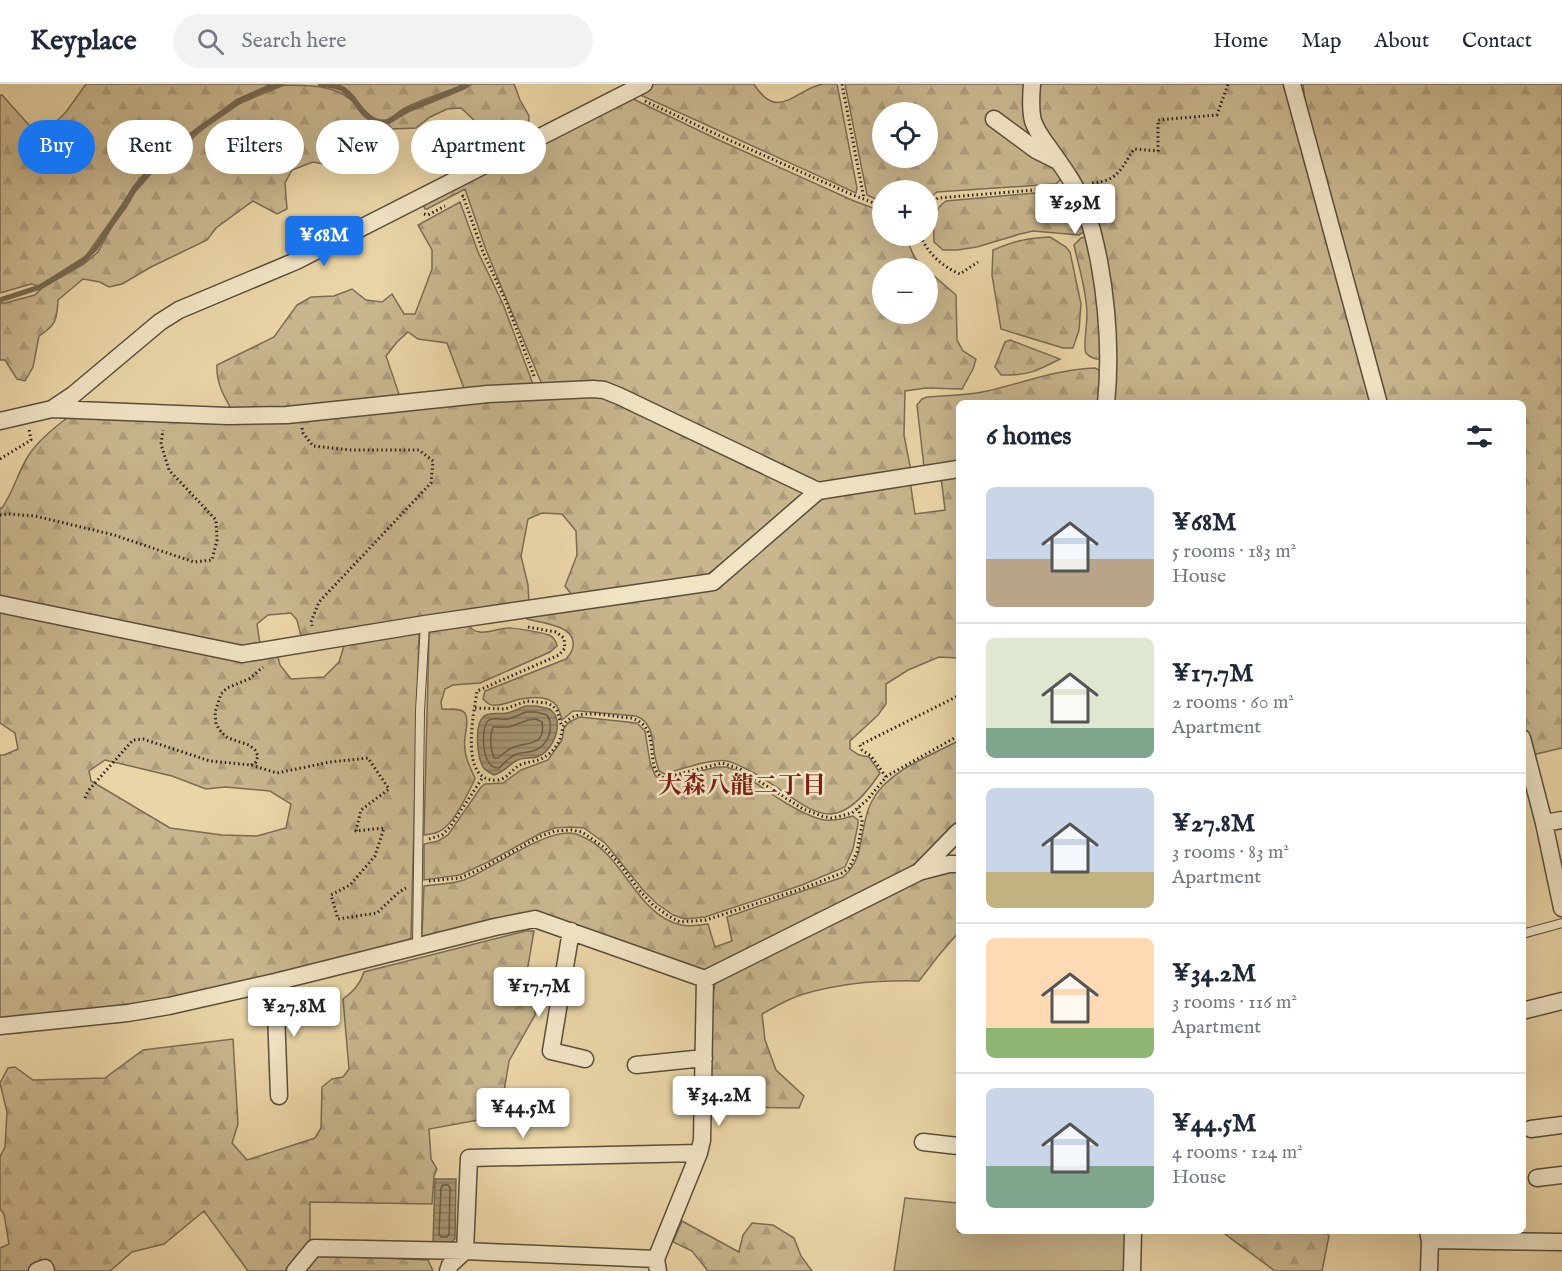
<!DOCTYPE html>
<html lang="en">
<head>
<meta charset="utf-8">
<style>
	body { margin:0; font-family:"IM FELL English","Noto Serif JP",serif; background:#f2f2f3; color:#1f2937; height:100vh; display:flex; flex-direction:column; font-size:22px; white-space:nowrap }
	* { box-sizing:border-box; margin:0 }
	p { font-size:20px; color:#747a83 }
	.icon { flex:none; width:33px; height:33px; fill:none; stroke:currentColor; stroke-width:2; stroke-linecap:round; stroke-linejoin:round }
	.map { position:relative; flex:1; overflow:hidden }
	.sheet { position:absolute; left:956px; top:316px; width:570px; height:834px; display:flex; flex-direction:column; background:#fff; border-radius:9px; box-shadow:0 6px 24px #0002 }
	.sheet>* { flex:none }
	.guide { position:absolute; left:18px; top:36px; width:570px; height:54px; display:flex; gap:12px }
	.controls { position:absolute; left:872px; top:18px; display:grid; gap:12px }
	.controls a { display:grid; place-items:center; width:66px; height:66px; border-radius:50%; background:#fff; box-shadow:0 6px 24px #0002; font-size:30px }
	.price { position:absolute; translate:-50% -51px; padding:0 14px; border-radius:6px; background:#fff; color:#222; font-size:20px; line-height:39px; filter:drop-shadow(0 2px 3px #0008) }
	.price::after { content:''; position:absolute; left:50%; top:36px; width:18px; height:14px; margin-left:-9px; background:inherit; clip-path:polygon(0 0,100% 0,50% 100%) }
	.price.active { background:#1a73e8; color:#fff }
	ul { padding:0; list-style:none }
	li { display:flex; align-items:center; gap:18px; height:150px; padding:0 30px }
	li+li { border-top:2px solid #e0e1e3 }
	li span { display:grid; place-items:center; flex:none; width:168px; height:120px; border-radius:9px; color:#555 }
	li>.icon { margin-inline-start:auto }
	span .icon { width:72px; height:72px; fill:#fffc; stroke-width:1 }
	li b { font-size:26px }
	h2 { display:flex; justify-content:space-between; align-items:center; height:72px; padding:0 30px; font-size:26px }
	.pill { padding:0 21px; border-radius:27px; background:#fff; box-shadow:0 6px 24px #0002; font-size:21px; line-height:54px }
	.pill.active { background:#1a73e8; color:#fff }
	header { display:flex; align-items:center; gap:36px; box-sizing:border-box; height:84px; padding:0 30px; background:#fff; border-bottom:2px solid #e0e1e3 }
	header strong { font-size:28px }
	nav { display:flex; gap:33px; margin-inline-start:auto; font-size:21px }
	.search { width:420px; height:54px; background:#f2f2f3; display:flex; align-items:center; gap:15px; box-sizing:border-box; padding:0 21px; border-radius:33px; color:#747a83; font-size:22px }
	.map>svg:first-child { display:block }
	.forest { fill:url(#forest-firs); stroke:#7a6c54; stroke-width:1.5; fill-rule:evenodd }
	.park { fill:#c9b68e; stroke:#7a6c54; stroke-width:1.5 }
	.water { fill:url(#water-rules); stroke:#766851; stroke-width:1.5 }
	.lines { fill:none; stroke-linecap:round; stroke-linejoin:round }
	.shore { stroke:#6a5c48; stroke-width:1.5 }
	.stream { stroke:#766851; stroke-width:5 }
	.lane-casing { stroke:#5a4e3c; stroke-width:10 }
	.street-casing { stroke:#5a4e3c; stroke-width:19 }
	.path { stroke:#2a2119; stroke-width:3; stroke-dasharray:1.5 3; stroke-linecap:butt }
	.lane { stroke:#f1e4c5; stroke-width:8 }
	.street { stroke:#f1e4c5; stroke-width:16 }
	.labels { text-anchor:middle; stroke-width:5; stroke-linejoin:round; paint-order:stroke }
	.neighbourhood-label { font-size:24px; font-weight:bold; fill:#7a1f14; stroke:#f1e4c5 }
</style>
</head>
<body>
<header>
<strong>Keyplace</strong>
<div class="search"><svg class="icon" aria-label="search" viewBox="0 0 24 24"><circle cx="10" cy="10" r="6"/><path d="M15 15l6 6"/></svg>Search here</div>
<nav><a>Home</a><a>Map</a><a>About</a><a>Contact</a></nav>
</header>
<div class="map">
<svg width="1562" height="1187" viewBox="0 0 1562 1187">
	<defs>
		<pattern id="forest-firs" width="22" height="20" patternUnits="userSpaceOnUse" patternTransform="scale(1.5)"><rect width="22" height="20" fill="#c9b68e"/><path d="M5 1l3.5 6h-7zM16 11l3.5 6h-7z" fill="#ad9c7a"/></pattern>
		<pattern id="water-rules" width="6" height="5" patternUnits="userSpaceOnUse" patternTransform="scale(1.5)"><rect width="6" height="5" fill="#a99876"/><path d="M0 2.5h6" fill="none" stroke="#8a7c60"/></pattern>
	</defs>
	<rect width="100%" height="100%" fill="#ead5a6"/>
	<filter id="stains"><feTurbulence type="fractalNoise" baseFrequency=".00333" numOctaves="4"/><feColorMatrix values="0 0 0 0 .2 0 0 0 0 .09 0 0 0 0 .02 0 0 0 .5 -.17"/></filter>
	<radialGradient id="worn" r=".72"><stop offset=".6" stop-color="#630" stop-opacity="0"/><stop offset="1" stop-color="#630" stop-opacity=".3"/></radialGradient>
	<!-- forest -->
	<path class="forest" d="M 86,0 L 271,0 L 236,16 L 154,78 L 133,103 L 122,121 L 86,172 L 39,202 L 31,200 L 0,209 L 0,11 L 2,11 L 29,41 L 43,43 L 58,36 L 66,28 Z
		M 337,0 L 464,0 C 444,10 422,14 403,25 C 398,28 393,34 387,36 C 384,37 378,36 374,34 C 358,25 355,6 337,0 Z
		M 472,0 L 514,0 L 520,16 L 529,32 L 528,47 L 501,61 L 488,60 L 475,37 L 461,24 L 447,25 L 430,33 L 416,44 L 392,45 L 388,40 L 408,28 L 464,5 Z
		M 654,0 L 754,0 C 778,39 795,5 823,0 C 827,0 832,0 837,0 L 857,104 L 856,109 L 636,9 Z
		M 845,0 L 1026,0 L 1063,93 L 1056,100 L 937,108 L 927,116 L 927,106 L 882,106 L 882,118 L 867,111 ZM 882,28 L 927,28 L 927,74 L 882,74 Z
		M 1038,0 L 1287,0 L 1374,319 L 1111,319 L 1100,156 L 1037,32 Z
		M 1303,0 L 1562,0 L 1562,664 L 1532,671 L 1523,637 L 1522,320 L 1385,319 L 1306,24 Z
		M 284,1 C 306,2 334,0 351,16 C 362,27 360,34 378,40 L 380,47 L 374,60 L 362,71 L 329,81 L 313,78 L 292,86 L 285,99 L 287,125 L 277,130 L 253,117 L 216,144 L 207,156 L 151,183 L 122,200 L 109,203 L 100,198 L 83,195 L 58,216 C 57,236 56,241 39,252 L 33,283 L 25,297 L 17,295 L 5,276 L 0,276 L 0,219 L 5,219 L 35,211 L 42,204 L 84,180 L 98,168 L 111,144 L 127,122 L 135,108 L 158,82 L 206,43 L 241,19 Z
		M 629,13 L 721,57 L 854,117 L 873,124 L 882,126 L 882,152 L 907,152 C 910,165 914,176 925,184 L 882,184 L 882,230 L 927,230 L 927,186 L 956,211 L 957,256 L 963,267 L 976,275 L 973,285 L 962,305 L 926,304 L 905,307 L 904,351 L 911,387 L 818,401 L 621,308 L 543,303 L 486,166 L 465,105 L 427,125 L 425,125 L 422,117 Z
		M 1067,106 L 1074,110 L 1087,146 L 1079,151 L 1033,147 L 1020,150 L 977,163 L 957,166 L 943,166 L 934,158 C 934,140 930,128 946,117 Z
		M 460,118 L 478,168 L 503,220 L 534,303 L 465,307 L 447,259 L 418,255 L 408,248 L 397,258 L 386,272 L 400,313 L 286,325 L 232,326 C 223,311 216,298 217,281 L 274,253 L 297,221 L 311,213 L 334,212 L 352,205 L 366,216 L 382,218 L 392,210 L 404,230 L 415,230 L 432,185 L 432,166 L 418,141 Z
		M 1050,153 L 1066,163 L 1070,168 L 1081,220 L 1079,246 L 1073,264 L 1063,264 L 1001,245 L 992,191 L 993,166 C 1015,157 1027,154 1050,153 Z
		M 1086,153 L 1099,208 L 1103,275 C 1097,276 1090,274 1086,269 C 1083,265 1087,239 1087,231 C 1087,208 1079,184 1074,161 L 1081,154 Z
		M 1010,256 L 1060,275 C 1037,287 1027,292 1001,291 L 995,283 L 1005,258 Z
		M 1095,284 L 1103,288 L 1100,319 L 958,320 L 958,378 L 924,383 L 917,321 L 922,315 L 927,313 C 947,311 968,312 987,307 C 1023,299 1058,285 1095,284 Z
		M 608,312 L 802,406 L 801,415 L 706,492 L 572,511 L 565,502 L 577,471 L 576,447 L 562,430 L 542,429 L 528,435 L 521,472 L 528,501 L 529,519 L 301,552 L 297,536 L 291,529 L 268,531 L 257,540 L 260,560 L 242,562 L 0,515 L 0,424 L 2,424 C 13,408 17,391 27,374 C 36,358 56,342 71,331 L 282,335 L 543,313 Z
		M 958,390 L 958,574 L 939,573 L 908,586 L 886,600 L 886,620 L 878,631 L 850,657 L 850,665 L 859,671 L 869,673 L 880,689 C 830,764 809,719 752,688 C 744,684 736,679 727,677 C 712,674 679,686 664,690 L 659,687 C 658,683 656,678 655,673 C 652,657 654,639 636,632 L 580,627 L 573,627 L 562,636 C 561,631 559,626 557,622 C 549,611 531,613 520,615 C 512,617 504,621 496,621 C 490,622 487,619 483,615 L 485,607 L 566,575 C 571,569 574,565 573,557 C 571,541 540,539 527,535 L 528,531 L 716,502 L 821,414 L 910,397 L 915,430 L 945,426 L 941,393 Z
		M 0,527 L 277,570 L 280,581 L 291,595 L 324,593 L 339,578 L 345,559 L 415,548 L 419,551 L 411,854 L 407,858 C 328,877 248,899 167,914 C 112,924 56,929 0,935 L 0,671 L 4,671 L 18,665 L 15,649 L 0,639 ZM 105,676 L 172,692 L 206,705 L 225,703 L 270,707 L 291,720 L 286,744 L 257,752 L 222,751 L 170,744 L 91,697 L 89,687 Z
		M 468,540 C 476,555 494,545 507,544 C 512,543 543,549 549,551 C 554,553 556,557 557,562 L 550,568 L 480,599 L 453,601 L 445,605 L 441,618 L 442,625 C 449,626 460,623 465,629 C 469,636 466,646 465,653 C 463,670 468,679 475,694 L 474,697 C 467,711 453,742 438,748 C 434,750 428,750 424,751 L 429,553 L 431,545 Z
		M 580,633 L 637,639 L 645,647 L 650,678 L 655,691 L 659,695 L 665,696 L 717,683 L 726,683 L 738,687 C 761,702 794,728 820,735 C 830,738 842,735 853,732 L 858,736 L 858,740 L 853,765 L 845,783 L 802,801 L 705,833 L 685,835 L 673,831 L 656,819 L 643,806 L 606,760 L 584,744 L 570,743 L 555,744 L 541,749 L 490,777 L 460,791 L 424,796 L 424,760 L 438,757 L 448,751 L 481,703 L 485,700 L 503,699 L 521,686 L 548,676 L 562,656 L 564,644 L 569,638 Z
		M 958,657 L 958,736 L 917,778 L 888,798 L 705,887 L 540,829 L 426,854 L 422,851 L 424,802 C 437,800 452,800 464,796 C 493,785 548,742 576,750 C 580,751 585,754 589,756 C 625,776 638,831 681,841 C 690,843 699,841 708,840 L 715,863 L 732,857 L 727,833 L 843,793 C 867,773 858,742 872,717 C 887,687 930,672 958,657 Z
		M 958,786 L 958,849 L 939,871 L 919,897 C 881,896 841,899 804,910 C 789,914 775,923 762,930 L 765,956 L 776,986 L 804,1012 L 799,1024 L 710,1023 L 713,911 L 715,899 L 722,895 L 926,791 Z
		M 526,847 L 534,847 L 524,905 L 536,912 L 535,931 L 509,977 L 500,1032 L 429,1045 L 431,1075 L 437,1085 L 434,1092 L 432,1120 L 310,1118 L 310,1156 L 285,1187 L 248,1187 L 204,1127 L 164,1160 L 132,1168 L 110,1187 L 0,1187 L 0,1164 L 9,1160 L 4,1130 L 0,1125 L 0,1073 L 5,1063 L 7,1028 L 0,999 L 8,984 L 15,983 L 33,996 L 105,994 L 143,966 L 233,955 L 238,1040 L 232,1059 L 247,1076 L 315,1054 L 321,1044 L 322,1003 L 332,995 L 343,993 L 349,985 L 343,915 C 354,907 360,900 364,888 Z
		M 682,1137 L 739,1168 L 743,1151 L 752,1139 L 773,1141 L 794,1154 L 801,1172 L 812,1187 L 708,1187 L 692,1167 L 673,1158 Z
		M 1225,1148 L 1327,1148 L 1329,1152 L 1322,1187 L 1275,1187 L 1225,1150 Z
		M 315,1171 L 428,1176 L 433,1187 L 303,1187 Z"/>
	<!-- park -->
	<path class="park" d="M 905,1114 L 958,1119 L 958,1148 L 1127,1148 L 1126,1187 L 894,1187 Z"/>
	<!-- water -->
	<path class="water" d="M 526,622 L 537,622 L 550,625 C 552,627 555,630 556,633 C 561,647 551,668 537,673 C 531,675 524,673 518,676 C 509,680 505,688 494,691 C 490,689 486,687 483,683 C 477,672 474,640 484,632 C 492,627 499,631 507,629 C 513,628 519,624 526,622 Z
		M 435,1095 L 456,1095 L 455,1155 L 450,1159 L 433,1158 Z"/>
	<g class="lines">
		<!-- shore -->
		<path class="shore" d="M 526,628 L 536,628 L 547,631 C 555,643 548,663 533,667 C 527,669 520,668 514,671 C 509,674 503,680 499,684 C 481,686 480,642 489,636 C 495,633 502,636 508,635 C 514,634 520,630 526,628 Z
			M 536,635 L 542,638 C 546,661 530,658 514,663 C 508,665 503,670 498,674 L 494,674 C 491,665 489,653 493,643 L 509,643 L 528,636 Z
			M 443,1101 L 448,1101 L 450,1104 L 449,1150 L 447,1153 L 441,1153 L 439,1150 L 441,1104 Z"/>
		<!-- stream -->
		<path class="stream" d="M 320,0 L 333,2 L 342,5 L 353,14 L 361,26 L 371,35 L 379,38 L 387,38 L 406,26 L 463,3 L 467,0
			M 0,216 L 40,203 L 83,177 L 95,165 L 134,106 L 156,79 L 200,44 L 239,17 L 266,5 L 281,0"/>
		<defs>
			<path id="lane" d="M 1522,850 L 1562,839
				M 417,863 L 420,627 L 425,540"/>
			<path id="street" d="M 1032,0 C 1031,12 1030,25 1033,37 C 1037,49 1045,58 1052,68 C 1064,85 1075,100 1083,119 C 1091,137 1095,158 1099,177 C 1108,226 1111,270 1106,320
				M 1292,0 L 1379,320
				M 994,35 L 1036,66 L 1056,76
				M 52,325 L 228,332 L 287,331 L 488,310 L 593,305 L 604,306 L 619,312 L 818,407
				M 0,337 L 52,325 L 73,311 L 160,238 L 179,226 L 296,177 L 644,0
				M 0,520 L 242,570 L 425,540 L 713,498 L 818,407 L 958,385
				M 1522,654 L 1544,739 L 1562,824
				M 1544,739 L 1562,736
				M 922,787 L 949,780 L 958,780
				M 571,847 L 551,967 L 585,975
				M 275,898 L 279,1012
				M 1522,927 L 1562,917
				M 0,942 L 128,929 L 169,922 L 275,898 L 495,843 L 535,835 L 705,895 L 919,788 L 958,748
				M 636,981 L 704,974
				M 1531,1045 L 1562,1041
				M 923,1058 L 958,1062
				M 1537,1094 L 1562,1091
				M 1428,1148 L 1430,1156 L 1429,1187
				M 1430,1156 L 1562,1158
				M 37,1187 L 45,1184 L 46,1187
				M 295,1187 L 314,1164 L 465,1167 L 656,1175
				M 448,1187 L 450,1181 L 465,1167 L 469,1074 L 699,1069
				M 658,1187 L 656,1175 L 699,1069 L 702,1056 L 705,895
				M 1132,1187 L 1133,1148"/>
		</defs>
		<!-- lane casing -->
		<use href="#lane" class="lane-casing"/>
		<!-- street casing -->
		<use href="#street" class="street-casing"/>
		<!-- path -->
		<path class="path" d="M 842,0 L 864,115
			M 645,17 L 720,52 L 853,111 L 882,122
			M 1092,99 C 1118,97 1120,86 1134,65 L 1158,67 L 1158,36 L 1217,31 L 1228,0
			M 462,113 L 463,112 L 483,168 L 507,220 L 534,292
			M 927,124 L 929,120 L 938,114 L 1059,104
			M 424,130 L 428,131 L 445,122
			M 921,152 C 927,169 943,183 960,190 L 978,178
			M 302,344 L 303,349 L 313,362 L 349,366 L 419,366 L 433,377 L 431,399 L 319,518 L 311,538 L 312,542
			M 0,375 L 31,356 L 29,345
			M 0,431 L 9,430 L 35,432 L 114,451 L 194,478 L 212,476 L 217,456 L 216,436 L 169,386 L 161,360 L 163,346
			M 528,543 L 556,548 L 564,554 L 565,564 L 559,571 L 477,607 C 474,629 458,700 498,696 C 507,695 512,685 520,681 C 529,677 538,678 546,672 C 551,669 558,661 560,655 C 563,645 562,638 573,633 C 587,626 615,633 631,634 C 664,643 642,685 664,694 L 722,679 L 740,685 L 803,725 L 822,732 L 831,734 L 841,732 L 852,729 L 867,716 L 887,692 L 958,652
			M 475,624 L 505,625 L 527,617 L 547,619 L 553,622 L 557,627 L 562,643
			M 251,681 L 256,678 L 258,672 L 255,666 L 249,661 L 228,654 L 221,648 L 216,640 L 215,628 L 221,610 L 227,604 L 249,595 L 263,583
			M 886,693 L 871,672 L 862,666 L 860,661 L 958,612
			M 85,714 L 88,707 L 133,656 L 143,655 L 210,677 L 251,681 L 277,689 L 330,678 L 368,674 L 389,705 L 361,726 L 356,747 L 384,744 L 375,772 L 350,801 L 331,811 L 338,835 L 377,829 L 399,808 L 406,804
			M 429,755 L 442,751 L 450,743 L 483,693
			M 429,797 L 460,794 L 481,785 L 541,752 L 555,747 L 572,746 L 582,748 L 605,764 L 618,778 L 639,806 L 653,821 L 670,833 L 680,838 L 706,836 L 804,804 L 842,789 L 849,784 L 857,768 L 862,740 L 862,736 L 858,724"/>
		<!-- lane -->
		<use href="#lane" class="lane"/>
		<!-- street -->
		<use href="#street" class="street"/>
	</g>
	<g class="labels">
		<!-- neighbourhood labels -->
		<g class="neighbourhood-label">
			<text x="742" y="709">大森八龍二丁目</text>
		</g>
	</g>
	<rect width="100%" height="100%" filter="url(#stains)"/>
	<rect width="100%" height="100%" fill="url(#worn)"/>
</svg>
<div class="controls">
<a><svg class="icon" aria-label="locate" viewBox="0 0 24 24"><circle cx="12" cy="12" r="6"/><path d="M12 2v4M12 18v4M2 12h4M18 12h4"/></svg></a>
<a>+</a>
<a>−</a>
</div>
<b class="price" style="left:1075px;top:151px">¥29M</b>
<b class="price active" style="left:324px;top:183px">¥68M</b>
<b class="price" style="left:539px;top:934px">¥17.7M</b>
<b class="price" style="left:294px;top:954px">¥27.8M</b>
<b class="price" style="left:719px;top:1043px">¥34.2M</b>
<b class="price" style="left:523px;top:1055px">¥44.5M</b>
<div class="guide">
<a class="pill active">Buy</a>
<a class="pill">Rent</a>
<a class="pill">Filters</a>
<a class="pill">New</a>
<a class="pill">Apartment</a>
</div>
<section class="sheet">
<h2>6 homes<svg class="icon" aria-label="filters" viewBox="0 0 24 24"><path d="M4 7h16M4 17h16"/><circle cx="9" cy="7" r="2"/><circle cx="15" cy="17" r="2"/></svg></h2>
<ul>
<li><span style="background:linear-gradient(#c9d6e8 60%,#b9a48a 0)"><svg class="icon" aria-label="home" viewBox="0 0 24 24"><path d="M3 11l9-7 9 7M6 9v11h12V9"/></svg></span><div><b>¥68M</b><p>5 rooms · 183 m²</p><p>House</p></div></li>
<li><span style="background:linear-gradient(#dfe7d0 75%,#7fa58c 0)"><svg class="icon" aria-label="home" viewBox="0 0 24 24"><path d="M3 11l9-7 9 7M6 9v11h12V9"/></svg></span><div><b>¥17.7M</b><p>2 rooms · 60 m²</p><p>Apartment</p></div></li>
<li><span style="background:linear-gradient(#c9d6e8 70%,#c2b280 0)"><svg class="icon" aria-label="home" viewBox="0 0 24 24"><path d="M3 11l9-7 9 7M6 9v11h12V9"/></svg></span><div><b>¥27.8M</b><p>3 rooms · 83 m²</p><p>Apartment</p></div></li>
<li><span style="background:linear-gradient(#ffd9b3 75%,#8fb573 0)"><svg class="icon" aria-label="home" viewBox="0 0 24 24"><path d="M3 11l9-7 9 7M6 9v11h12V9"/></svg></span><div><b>¥34.2M</b><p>3 rooms · 116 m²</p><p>Apartment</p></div></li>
<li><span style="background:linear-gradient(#c9d6e8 65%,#7fa58c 0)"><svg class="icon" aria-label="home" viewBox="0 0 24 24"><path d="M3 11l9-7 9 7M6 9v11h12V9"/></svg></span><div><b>¥44.5M</b><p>4 rooms · 124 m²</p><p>House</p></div></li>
</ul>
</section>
</div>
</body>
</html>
